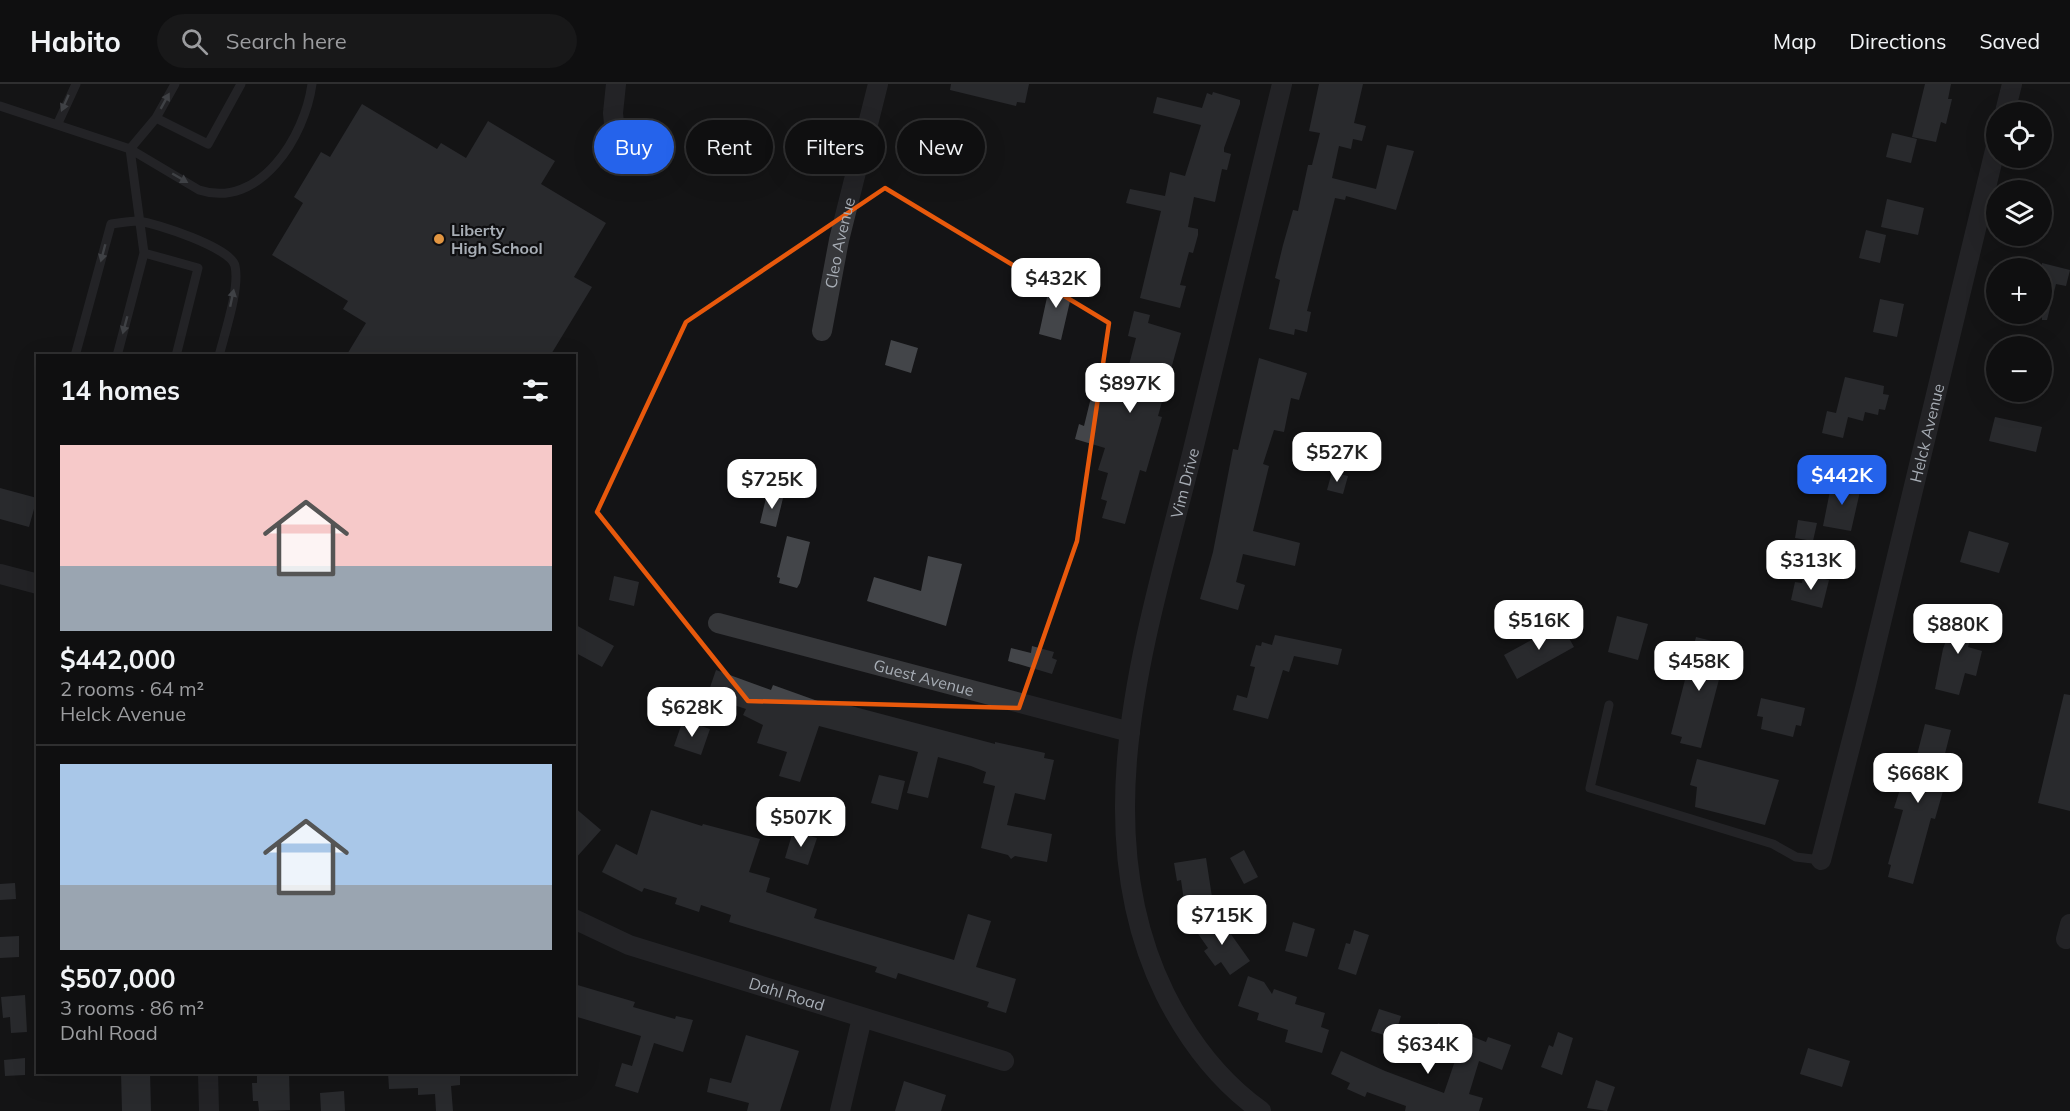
<!DOCTYPE html>
<html lang="en">
<head>
<meta charset="utf-8">
<style>
	body { margin:0; font-family:Mulish,sans-serif; background:#181819; color:#f1f3f6; height:100vh; display:flex; flex-direction:column; font-size:22px; white-space:nowrap }
	* { box-sizing:border-box; margin:0 }
	p { font-size:20px; color:#9b9c9f }
	.icon { flex:none; width:33px; height:33px; fill:none; stroke:currentColor; stroke-width:2; stroke-linecap:round; stroke-linejoin:round }
	.map { position:relative; flex:1; overflow:hidden }
	.sheet { position:absolute; left:36px; top:270px; width:540px; height:720px; display:flex; flex-direction:column; background:#0f0f10; border-radius:0px; box-shadow:0 6px 24px #0002,0 0 0 2px #2f2f30 }
	.sheet>* { flex:none }
	.guide { position:absolute; left:594px; top:36px; width:570px; height:54px; display:flex; gap:12px }
	.tools { position:absolute; left:1986px; top:18px; display:grid; gap:12px }
	.tools a { display:grid; place-items:center; width:66px; height:66px; border-radius:50%; background:#0f0f10; box-shadow:0 6px 24px #0002,0 0 0 2px #2f2f30; font-size:30px }
	.price { position:absolute; translate:-50% -51px; padding:0 14px; border-radius:12px; background:#fff; color:#222; font-size:20px; line-height:39px; filter:drop-shadow(0 2px 3px #0008) }
	.price::after { content:''; position:absolute; left:50%; top:36px; width:18px; height:14px; margin-left:-9px; background:inherit; clip-path:polygon(0 0,100% 0,50% 100%) }
	.price.selected { background:#2563eb; color:#fff }
	ul { padding:0; list-style:none }
	li { display:grid; align-content:center; gap:12px; height:318px; padding:0 24px }
	li+li { border-top:2px solid #2f2f30 }
	li span { display:grid; place-items:center; height:186px; border-radius:0px; color:#555 }
	li>.icon { margin-inline-start:auto }
	span .icon { width:108px; height:108px; fill:#fffc; stroke-width:1 }
	li b { font-size:26px }
	h2 { display:flex; justify-content:space-between; align-items:center; height:72px; padding:0 24px; font-size:26px }
	.pill { padding:0 21px; border-radius:27px; background:#0f0f10; box-shadow:0 6px 24px #0002,0 0 0 2px #2f2f30; font-size:21px; line-height:54px }
	.pill.selected { background:#2563eb; color:#fff }
	header { display:flex; align-items:center; gap:36px; box-sizing:border-box; height:84px; padding:0 30px; background:#0f0f10; border-bottom:2px solid #2f2f30 }
	header strong { font-size:28px }
	nav { display:flex; gap:33px; margin-inline-start:auto; font-size:21px }
	.search { width:420px; height:54px; background:#181819; display:flex; align-items:center; gap:15px; box-sizing:border-box; padding:0 21px; border-radius:33px; color:#9b9c9f; font-size:22px }
	.map>svg:first-child { display:block }
	.building { fill:#434549 }
	.lines { fill:none; stroke-linecap:round; stroke-linejoin:round }
	.lane { stroke:#36373a; stroke-width:9 }
	.street { stroke:#36373a; stroke-width:20 }
	.oneway { fill:#74787e }
	.marked { fill:none; stroke:#e8590c; stroke-width:4.5; stroke-linejoin:round }
	.poi-dot { fill:#e19541; stroke:#0f0f11; stroke-width:2 }
	.labels { text-anchor:middle; stroke-width:4.5; stroke-linejoin:round; paint-order:stroke }
	.poi-label { font-size:16px; font-weight:bold; fill:#a7adb5; stroke:#0f0f11; text-anchor:start }
	.street-label { font-size:16px; fill:#a7adb5; stroke:#0f0f11 }
</style>
</head>
<body>
<header>
<strong>Habito</strong>
<div class="search"><svg class="icon" aria-label="search" viewBox="0 0 24 24"><circle cx="10" cy="10" r="6"/><path d="M15 15l6 6"/></svg>Search here</div>
<nav><a>Map</a><a>Directions</a><a>Saved</a></nav>
</header>
<div class="map">
<svg width="2070" height="1027" viewBox="0 0 2070 1027">
	<rect width="100%" height="100%" fill="#141416"/>
	<!-- building -->
	<path class="building" d="M 951,0 L 1029,0 L 1025,19 L 1017,18 L 1016,22 L 950,6 Z
		M 1319,0 L 1363,0 L 1354,39 L 1366,42 L 1362,57 L 1353,55 L 1351,65 L 1339,62 L 1332,94 L 1376,105 L 1387,61 L 1414,67 L 1396,126 L 1346,112 L 1345,116 L 1335,114 L 1307,227 L 1311,228 L 1307,248 L 1295,245 L 1294,251 L 1269,245 L 1280,196 L 1275,194 L 1283,161 L 1293,126 L 1298,127 L 1308,81 L 1312,81 L 1320,49 L 1309,47 Z
		M 1925,0 L 1951,0 L 1948,15 L 1952,15 L 1946,40 L 1941,38 L 1936,58 L 1912,53 Z
		M 1213,8 L 1240,16 L 1240,20 L 1224,64 L 1224,68 L 1231,70 L 1227,86 L 1222,85 L 1215,118 L 1194,113 L 1188,143 L 1198,145 L 1198,151 L 1193,169 L 1189,168 L 1180,201 L 1186,202 L 1180,224 L 1140,214 L 1161,127 L 1126,119 L 1130,105 L 1165,112 L 1170,88 L 1185,92 L 1201,41 L 1153,29 L 1157,13 L 1202,24 L 1207,9 L 1212,11 Z
		M 362,20 L 437,65 L 441,59 L 466,74 L 488,37 L 555,77 L 541,100 L 606,139 L 574,193 L 592,203 L 550,272 L 346,272 L 366,239 L 343,225 L 348,217 L 272,171 L 303,119 L 294,113 L 321,68 L 330,73 Z
		M 1892,49 L 1917,55 L 1911,79 L 1886,73 Z
		M 1887,115 L 1924,124 L 1918,151 L 1881,143 Z
		M 1866,146 L 1886,151 L 1880,179 L 1859,174 Z
		M 2042,179 L 2070,186 L 2066,202 L 2056,200 L 2047,236 L 2042,236 Z
		M 1051,195 L 1074,200 L 1061,256 L 1039,250 Z
		M 1880,215 L 1904,220 L 1897,253 L 1873,248 Z
		M 1134,227 L 1150,231 L 1148,239 L 1181,249 L 1158,332 L 1162,333 L 1146,388 L 1140,386 L 1125,440 L 1102,434 L 1107,417 L 1101,415 L 1108,389 L 1098,386 L 1105,364 L 1075,355 L 1079,340 L 1084,342 L 1095,297 L 1123,304 L 1136,254 L 1128,252 Z
		M 891,256 L 918,264 L 911,289 L 885,281 Z
		M 1259,274 L 1307,289 L 1299,316 L 1291,314 L 1284,348 L 1274,346 L 1263,380 L 1269,382 L 1253,447 L 1300,459 L 1295,482 L 1243,470 L 1236,498 L 1245,501 L 1238,526 L 1200,515 L 1213,468 L 1233,365 L 1238,366 Z
		M 1845,293 L 1884,302 L 1883,310 L 1889,311 L 1885,326 L 1879,325 L 1878,331 L 1865,328 L 1863,337 L 1848,333 L 1843,354 L 1822,349 L 1827,327 L 1836,329 Z
		M 1995,333 L 2042,343 L 2036,368 L 1989,357 Z
		M 1332,388 L 1348,392 L 1343,410 L 1327,406 Z
		M 1832,397 L 1861,403 L 1851,447 L 1823,442 Z
		M 0,404 L 37,414 L 29,443 L 0,435 Z
		M 767,410 L 783,414 L 776,443 L 760,439 Z
		M 1798,436 L 1817,439 L 1813,457 L 1795,454 Z
		M 1969,447 L 2009,459 L 1999,489 L 1960,478 Z
		M 787,452 L 810,458 L 800,499 L 797,504 L 779,499 L 780,494 L 777,493 Z
		M 928,472 L 962,480 L 946,542 L 867,517 L 874,493 L 921,507 Z
		M 1804,490 L 1829,496 L 1822,524 L 1791,516 L 1795,498 L 1802,499 Z
		M 614,492 L 639,498 L 634,522 L 609,516 Z
		M 1957,526 L 1977,531 L 1968,563 L 1982,567 L 1976,592 L 1965,589 L 1959,611 L 1935,605 L 1943,565 Z
		M 1617,532 L 1648,540 L 1638,576 L 1608,568 Z
		M 574,540 L 614,562 L 602,583 L 574,568 Z
		M 1561,540 L 1574,563 L 1517,595 L 1504,571 Z
		M 1275,551 L 1342,565 L 1338,581 L 1294,572 L 1289,588 L 1283,586 L 1268,635 L 1233,626 L 1237,611 L 1247,614 L 1255,583 L 1250,582 L 1256,561 L 1261,562 L 1262,558 L 1272,561 Z
		M 1696,553 L 1728,561 L 1701,664 L 1680,659 L 1682,653 L 1671,650 Z
		M 1032,562 L 1054,568 L 1052,574 L 1057,576 L 1052,590 L 1008,577 L 1011,564 L 1031,569 Z
		M 716,586 L 771,606 L 773,601 L 826,620 L 827,617 L 836,618 L 995,660 L 995,658 L 1045,669 L 1044,674 L 1054,676 L 1045,716 L 1015,709 L 1007,741 L 1052,750 L 1047,778 L 1015,772 L 1011,775 L 1008,771 L 981,764 L 995,702 L 983,699 L 986,688 L 971,682 L 938,673 L 928,714 L 907,709 L 918,668 L 819,642 L 800,698 L 779,692 L 787,668 L 757,659 L 763,641 L 743,631 L 746,625 L 707,612 Z
		M 2064,610 L 2070,611 L 2070,727 L 2038,719 Z
		M 1761,614 L 1805,624 L 1801,642 L 1796,641 L 1793,653 L 1761,645 L 1763,633 L 1757,632 Z
		M 683,636 L 710,645 L 701,671 L 674,662 Z
		M 1925,640 L 1951,646 L 1936,705 L 1943,707 L 1935,735 L 1931,734 L 1913,800 L 1888,793 L 1891,781 L 1888,780 L 1903,726 L 1894,724 L 1903,696 L 1910,698 Z
		M 1697,675 L 1779,696 L 1765,741 L 1695,723 L 1697,703 L 1690,701 Z
		M 879,691 L 905,697 L 898,726 L 871,719 Z
		M 574,723 L 601,746 L 574,776 Z
		M 651,726 L 702,742 L 703,740 L 760,755 L 749,788 L 770,794 L 766,808 L 817,825 L 814,834 L 954,876 L 968,830 L 991,837 L 976,883 L 1016,895 L 1006,929 L 987,923 L 989,918 L 898,889 L 896,895 L 875,888 L 877,883 L 729,838 L 731,831 L 701,821 L 699,828 L 675,820 L 677,814 L 644,804 L 642,808 L 602,788 L 616,760 L 637,771 Z
		M 793,747 L 817,754 L 808,781 L 785,774 Z
		M 1244,766 L 1258,793 L 1244,800 L 1230,774 Z
		M 1206,774 L 1212,813 L 1184,817 L 1181,796 L 1177,797 L 1174,779 Z
		M 15,799 L 16,815 L 0,816 L 0,800 Z
		M 1218,832 L 1250,877 L 1230,891 L 1221,878 L 1215,882 L 1204,867 L 1208,864 L 1196,847 Z
		M 1293,838 L 1315,845 L 1307,873 L 1285,867 Z
		M 1354,846 L 1369,851 L 1356,891 L 1338,885 L 1346,859 L 1350,860 Z
		M 19,852 L 19,873 L 0,874 L 0,853 Z
		M 1248,892 L 1264,898 L 1272,910 L 1274,905 L 1297,913 L 1295,920 L 1325,929 L 1321,943 L 1329,946 L 1322,969 L 1285,958 L 1288,946 L 1257,936 L 1259,929 L 1238,922 Z
		M 574,900 L 635,918 L 633,923 L 675,935 L 676,932 L 693,936 L 683,968 L 654,959 L 638,1009 L 615,1002 L 622,979 L 632,982 L 641,952 L 574,932 Z
		M 25,911 L 27,948 L 11,949 L 10,933 L 3,934 L 1,913 Z
		M 1379,925 L 1401,932 L 1394,954 L 1371,947 Z
		M 1438,939 L 1486,958 L 1488,953 L 1511,961 L 1502,986 L 1479,977 L 1469,1010 L 1483,1014 L 1479,1027 L 1405,1027 L 1406,1022 L 1367,1008 L 1365,1013 L 1347,1005 L 1350,999 L 1331,990 L 1341,967 L 1385,987 L 1444,1009 L 1457,971 L 1430,961 Z
		M 1558,948 L 1573,954 L 1562,991 L 1541,983 L 1549,961 L 1553,963 Z
		M 746,951 L 799,967 L 780,1027 L 747,1027 L 749,1019 L 707,1008 L 710,994 L 731,999 Z
		M 1808,964 L 1850,977 L 1842,1003 L 1800,990 Z
		M 25,974 L 25,991 L 5,992 L 4,976 Z
		M 121,988 L 150,988 L 151,1027 L 122,1027 Z
		M 257,988 L 289,988 L 290,1026 L 259,1027 L 258,1017 L 253,1017 L 252,999 L 257,999 Z
		M 388,988 L 460,988 L 460,1001 L 451,1002 L 453,1027 L 436,1027 L 435,1010 L 418,1011 L 418,1004 L 389,1005 Z
		M 1596,996 L 1615,1003 L 1607,1027 L 1587,1024 Z
		M 904,997 L 946,1011 L 941,1027 L 895,1027 Z
		M 344,1007 L 345,1027 L 321,1027 L 320,1009 Z"/>
	<g class="lines">
		<!-- lane -->
		<path class="lane" d="M 0,22 L 130,65 L 199,106 C 260,126 305,52 312,0
			M 156,34 L 208,60 L 241,0
			M 58,39 L 76,0
			M 144,169 L 198,184 L 176,272
			M 75,272 L 111,140 C 120,139 130,137 138,137 C 156,139 232,164 235,182 C 240,204 225,248 219,272
			M 117,272 L 144,169 L 130,65 L 156,34 L 175,0
			M 1609,621 L 1590,704 L 1773,760 L 1796,773 L 1821,776"/>
		<!-- street -->
		<g class="street">
			<path d="M 616,0 L 613,29 L 617,71"/>
			<path d="M 2005,28 L 2012,0"/>
			<path id="s1" d="M 822,247 L 839,156 L 878,0"/>
			<path d="M 0,490 L 38,500"/>
			<path id="s2" d="M 718,539 L 1130,648"/>
			<path id="s3" d="M 1821,776 L 1865,605 L 1996,62"/>
			<path id="s4" d="M 574,835 L 629,861 L 1004,977"/>
			<path d="M 2066,855 L 2070,840"/>
			<path d="M 208,988 L 209,1027"/>
			<path d="M 840,1027 L 862,934"/>
			<path id="s5" d="M 1261,1027 C 1219,997 1188,956 1165,910 C 1080,737 1150,541 1193,366 C 1223,244 1252,122 1282,0"/>
		</g>
	</g>
	<!-- one-way arrows -->
	<defs><path id="oneway-solid" d="M-6-.8H1V-3.2L6.5 0L1 3.2V.8H-6Z" transform="scale(1.5)"/></defs>
	<g class="oneway">
		<use href="#oneway-solid" transform="translate(165 17) rotate(-61)"/>
		<use href="#oneway-solid" transform="translate(65 19) rotate(114)"/>
		<use href="#oneway-solid" transform="translate(180 94) rotate(30)"/>
		<use href="#oneway-solid" transform="translate(103 169) rotate(105)"/>
		<use href="#oneway-solid" transform="translate(232 214) rotate(-78)"/>
		<use href="#oneway-solid" transform="translate(125 241) rotate(105)"/>
	</g>
	<!-- marked area -->
	<path d="M0 0H2070V1027H0ZM 885,104 L 1109,239 L 1077,457 L 1019,624 L 748,617 L 597,428 L 686,238 Z" fill="#141416" fill-opacity=".55" fill-rule="evenodd"/>
	<path class="marked" d="M 885,104 L 1109,239 L 1077,457 L 1019,624 L 748,617 L 597,428 L 686,238 Z"/>
	<!-- markers -->
	<circle class="poi-dot" cx="439" cy="155" r="6"/>
	<g class="labels">
		<!-- poi labels -->
		<g class="poi-label">
			<text x="451" y="152">Liberty<tspan x="451" dy="18">High School</tspan></text>
		</g>
		<!-- street labels -->
		<g class="street-label">
			<text dy="6" stroke="none"><textPath href="#s1" startOffset="90">Cleo Avenue</textPath></text>
			<text dy="6" stroke="none"><textPath href="#s3" startOffset="440">Helck Avenue</textPath></text>
			<text dy="6" stroke="none"><textPath href="#s5" startOffset="676">Vim Drive</textPath></text>
			<text dy="6" stroke="none"><textPath href="#s2" startOffset="213">Guest Avenue</textPath></text>
			<text dy="6" stroke="none"><textPath href="#s4" startOffset="226">Dahl Road</textPath></text>
		</g>
	</g>
</svg>
<div class="tools">
<a><svg class="icon" aria-label="locate" viewBox="0 0 24 24"><circle cx="12" cy="12" r="6"/><path d="M12 2v4M12 18v4M2 12h4M18 12h4"/></svg></a>
<a><svg class="icon" aria-label="layers" viewBox="0 0 24 24"><path d="M12 4l9 5-9 5-9-5zM3 14l9 5 9-5"/></svg></a>
<a>+</a>
<a>−</a>
</div>
<b class="price" style="left:1056px;top:225px">$432K</b>
<b class="price" style="left:1130px;top:330px">$897K</b>
<b class="price" style="left:1337px;top:399px">$527K</b>
<b class="price selected" style="left:1842px;top:422px">$442K</b>
<b class="price" style="left:772px;top:426px">$725K</b>
<b class="price" style="left:1811px;top:507px">$313K</b>
<b class="price" style="left:1539px;top:567px">$516K</b>
<b class="price" style="left:1958px;top:571px">$880K</b>
<b class="price" style="left:1699px;top:608px">$458K</b>
<b class="price" style="left:692px;top:654px">$628K</b>
<b class="price" style="left:1918px;top:720px">$668K</b>
<b class="price" style="left:801px;top:764px">$507K</b>
<b class="price" style="left:1222px;top:862px">$715K</b>
<b class="price" style="left:1428px;top:991px">$634K</b>
<div class="guide">
<a class="pill selected">Buy</a>
<a class="pill">Rent</a>
<a class="pill">Filters</a>
<a class="pill">New</a>
</div>
<section class="sheet">
<h2>14 homes<svg class="icon" aria-label="filters" viewBox="0 0 24 24"><path d="M4 7h16M4 17h16"/><circle cx="9" cy="7" r="2"/><circle cx="15" cy="17" r="2"/></svg></h2>
<ul>
<li><span style="background:linear-gradient(#f6c9c9 65%,#9aa5b1 0)"><svg class="icon" aria-label="home" viewBox="0 0 24 24"><path d="M3 11l9-7 9 7M6 9v11h12V9"/></svg></span><div><b>$442,000</b><p>2 rooms · 64 m²</p><p>Helck Avenue</p></div></li>
<li><span style="background:linear-gradient(#a9c7e8 65%,#9aa5b1 0)"><svg class="icon" aria-label="home" viewBox="0 0 24 24"><path d="M3 11l9-7 9 7M6 9v11h12V9"/></svg></span><div><b>$507,000</b><p>3 rooms · 86 m²</p><p>Dahl Road</p></div></li>
</ul>
</section>
</div>
</body>
</html>
